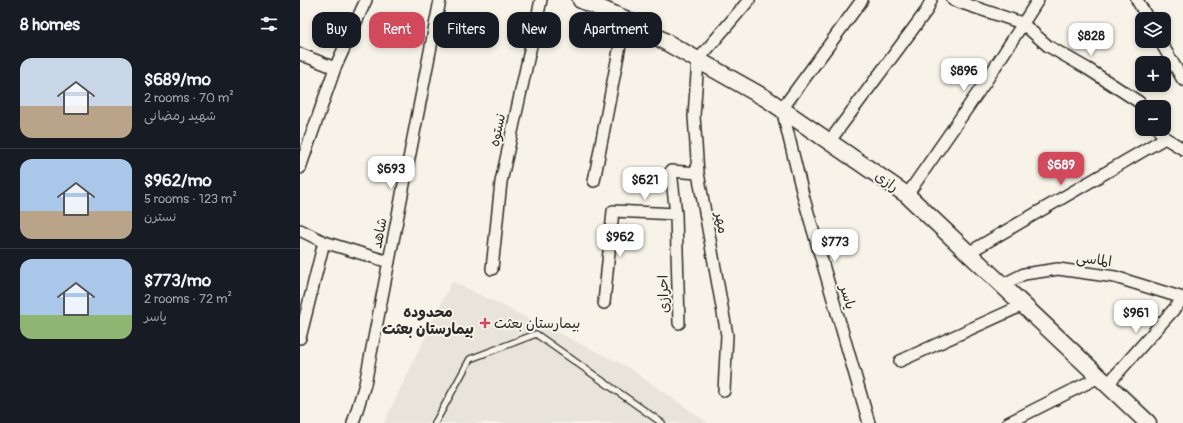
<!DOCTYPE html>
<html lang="en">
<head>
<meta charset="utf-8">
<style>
	body { margin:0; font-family:Pangolin,"Playpen Sans Arabic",sans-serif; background:#20242c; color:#f1f3f6; height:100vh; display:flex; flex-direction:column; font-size:15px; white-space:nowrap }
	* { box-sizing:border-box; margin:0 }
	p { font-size:13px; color:#9ea1a6 }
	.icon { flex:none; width:22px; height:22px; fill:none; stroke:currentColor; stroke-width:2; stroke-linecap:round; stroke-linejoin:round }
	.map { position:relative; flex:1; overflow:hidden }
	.drawer { display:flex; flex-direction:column; background:#171b24; width:300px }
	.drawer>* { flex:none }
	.guide { position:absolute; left:12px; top:12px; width:380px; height:36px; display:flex; gap:8px }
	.controls { position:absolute; left:835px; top:12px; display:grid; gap:8px }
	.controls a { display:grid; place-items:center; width:36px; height:36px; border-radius:8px; background:#171b24; box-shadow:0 2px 6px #0003; font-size:20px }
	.price { position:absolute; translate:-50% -34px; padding:0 9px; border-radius:8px; background:#fff; color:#222; font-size:13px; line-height:26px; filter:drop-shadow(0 1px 2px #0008) }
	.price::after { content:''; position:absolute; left:50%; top:24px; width:12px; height:9px; margin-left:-6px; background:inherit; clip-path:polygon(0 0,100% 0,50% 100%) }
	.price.current { background:#d1495b; color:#fff }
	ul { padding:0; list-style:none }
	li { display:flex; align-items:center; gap:12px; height:100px; padding:0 20px }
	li+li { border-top:1px solid #363941 }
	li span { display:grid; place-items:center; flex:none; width:112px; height:80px; border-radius:12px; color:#555 }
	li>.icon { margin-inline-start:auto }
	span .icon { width:48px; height:48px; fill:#fffc; stroke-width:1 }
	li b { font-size:17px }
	h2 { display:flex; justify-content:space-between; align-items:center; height:48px; padding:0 20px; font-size:17px }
	.tag { padding:0 14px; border-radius:12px; background:#171b24; box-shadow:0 2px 6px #0003; font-size:14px; line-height:36px }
	.tag.current { background:#d1495b; color:#fff }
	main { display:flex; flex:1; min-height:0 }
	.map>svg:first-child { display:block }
	.built { fill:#e8e4da }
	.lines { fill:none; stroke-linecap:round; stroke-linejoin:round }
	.lane-casing { stroke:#2b2b2b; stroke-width:8 }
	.street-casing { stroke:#2b2b2b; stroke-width:14 }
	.secondary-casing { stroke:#2b2b2b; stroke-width:19 }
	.lane { stroke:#f7f3e8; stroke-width:5.5 }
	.street { stroke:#f7f3e8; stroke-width:11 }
	.secondary { stroke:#f7f3e8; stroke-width:16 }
	.poi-dot { fill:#d1495b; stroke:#f7f3e8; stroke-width:1.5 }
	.labels { text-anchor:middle; stroke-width:4; stroke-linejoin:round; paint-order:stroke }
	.street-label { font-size:14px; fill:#2b2b2b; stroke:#f7f3e8 }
	.poi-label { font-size:14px; fill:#2b2b2b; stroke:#f7f3e8; text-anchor:start }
	.neighbourhood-label { font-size:15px; font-weight:bold; fill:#2b2b2b; stroke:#f7f3e8 }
</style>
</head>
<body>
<main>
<section class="drawer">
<h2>8 homes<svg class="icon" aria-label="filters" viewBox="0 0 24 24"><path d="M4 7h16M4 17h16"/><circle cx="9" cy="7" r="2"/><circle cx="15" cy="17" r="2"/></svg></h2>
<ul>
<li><span style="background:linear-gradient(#c9d6e8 60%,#b9a48a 0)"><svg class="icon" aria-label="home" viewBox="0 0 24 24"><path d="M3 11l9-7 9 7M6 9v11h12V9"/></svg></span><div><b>$689/mo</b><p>2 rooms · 70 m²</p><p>شهید رمضانی</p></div></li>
<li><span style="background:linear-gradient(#a9c7e8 65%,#b9a48a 0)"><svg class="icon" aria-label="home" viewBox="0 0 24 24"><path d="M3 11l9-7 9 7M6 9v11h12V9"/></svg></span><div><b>$962/mo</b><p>5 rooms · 123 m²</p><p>نسترن</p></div></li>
<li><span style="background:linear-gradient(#a9c7e8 70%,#8fb573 0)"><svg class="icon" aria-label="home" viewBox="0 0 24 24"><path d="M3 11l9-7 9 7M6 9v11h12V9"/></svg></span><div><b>$773/mo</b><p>2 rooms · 72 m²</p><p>یاسر</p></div></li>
</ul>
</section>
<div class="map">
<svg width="883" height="423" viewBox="0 0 883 423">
	<rect width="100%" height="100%" fill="#f7f3e8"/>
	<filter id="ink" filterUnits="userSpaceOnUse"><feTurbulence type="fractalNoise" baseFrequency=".025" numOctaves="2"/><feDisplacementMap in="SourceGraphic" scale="8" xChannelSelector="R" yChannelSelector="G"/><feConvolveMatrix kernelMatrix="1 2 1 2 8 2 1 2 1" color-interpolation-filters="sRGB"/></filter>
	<g filter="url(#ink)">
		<!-- built -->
		<path class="built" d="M 152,281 L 326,366 L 408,423 L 84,423 Z"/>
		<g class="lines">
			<defs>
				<path id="lane" d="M 135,423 L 170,359 L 236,334 L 362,423"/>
				<path id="street" d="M 562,0 L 482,109 L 504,199 L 569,423
					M 653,0 L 722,23 L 748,46 L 788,69 L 839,102 L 842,107
					M 837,0 L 848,19
					M 860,41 L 883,80
					M 0,54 L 35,68
					M 858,129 L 865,138 L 883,149
					M 529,142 L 627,10 L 631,0
					M 0,168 L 35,68 L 66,0
					M 294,181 L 325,19
					M 607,195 L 686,81 L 738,0
					M 0,230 L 24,242 L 89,262
					M 668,253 L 865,138
					M 192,269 L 201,182 L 241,0
					M 702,285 L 724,274 L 758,269 L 815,277 L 883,298
					M 304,303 L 313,211 L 376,214
					M 379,323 L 376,214 L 371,171 L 398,173
					M 0,338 L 24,242
					M 600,361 L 723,305
					M 807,385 L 883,299
					M 424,391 L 427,335 L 398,173 L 394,116 L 398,60 L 449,0
					M 53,423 L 65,384 L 140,0
					M 708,423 L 799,377"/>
				<path id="secondary" d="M 281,0 L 325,19 L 467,99 L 607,195 L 848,423"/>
			</defs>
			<!-- lane casing -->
			<use href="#lane" class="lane-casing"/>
			<!-- street casing -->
			<use href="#street" class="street-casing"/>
			<!-- secondary casing -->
			<use href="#secondary" class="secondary-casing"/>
			<!-- lane -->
			<use href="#lane" class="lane"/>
			<!-- street -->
			<use href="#street" class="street"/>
			<!-- secondary -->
			<use href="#secondary" class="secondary"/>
		</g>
	</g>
	<!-- markers -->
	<path class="poi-dot" d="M183 317h4v4h4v4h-4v4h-4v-4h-4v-4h4z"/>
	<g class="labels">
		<!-- street labels -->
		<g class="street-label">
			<text transform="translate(197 130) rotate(-78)" y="5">نستوه</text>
			<text transform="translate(587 181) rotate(35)" y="5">رازی</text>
			<text transform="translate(422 223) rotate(80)" y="5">مهر</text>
			<text transform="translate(79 233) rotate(-79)" y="5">شاهد</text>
			<text transform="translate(794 259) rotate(7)" y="5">الماسی</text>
			<text transform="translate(363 294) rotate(-92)" y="5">احرازی</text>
			<text transform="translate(548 297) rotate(74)" y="5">یاسر</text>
		</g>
		<!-- poi labels -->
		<g class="poi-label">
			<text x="194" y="328">بیمارستان بعثت</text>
		</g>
		<!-- neighbourhood labels -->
		<g class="neighbourhood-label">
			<text x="128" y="317">محدوده<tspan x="128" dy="17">بیمارستان بعثت</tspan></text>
		</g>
	</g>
</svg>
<div class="controls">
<a><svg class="icon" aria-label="layers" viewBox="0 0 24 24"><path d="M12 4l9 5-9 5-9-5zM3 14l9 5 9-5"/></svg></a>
<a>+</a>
<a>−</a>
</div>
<b class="price" style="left:791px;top:57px">$828</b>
<b class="price" style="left:664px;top:92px">$896</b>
<b class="price current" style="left:761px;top:186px">$689</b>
<b class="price" style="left:91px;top:190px">$693</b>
<b class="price" style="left:345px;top:201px">$621</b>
<b class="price" style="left:320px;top:258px">$962</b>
<b class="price" style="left:535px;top:263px">$773</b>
<b class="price" style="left:836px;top:334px">$961</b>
<div class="guide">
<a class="tag">Buy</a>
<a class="tag current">Rent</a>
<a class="tag">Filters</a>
<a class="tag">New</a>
<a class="tag">Apartment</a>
</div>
</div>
</main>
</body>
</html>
